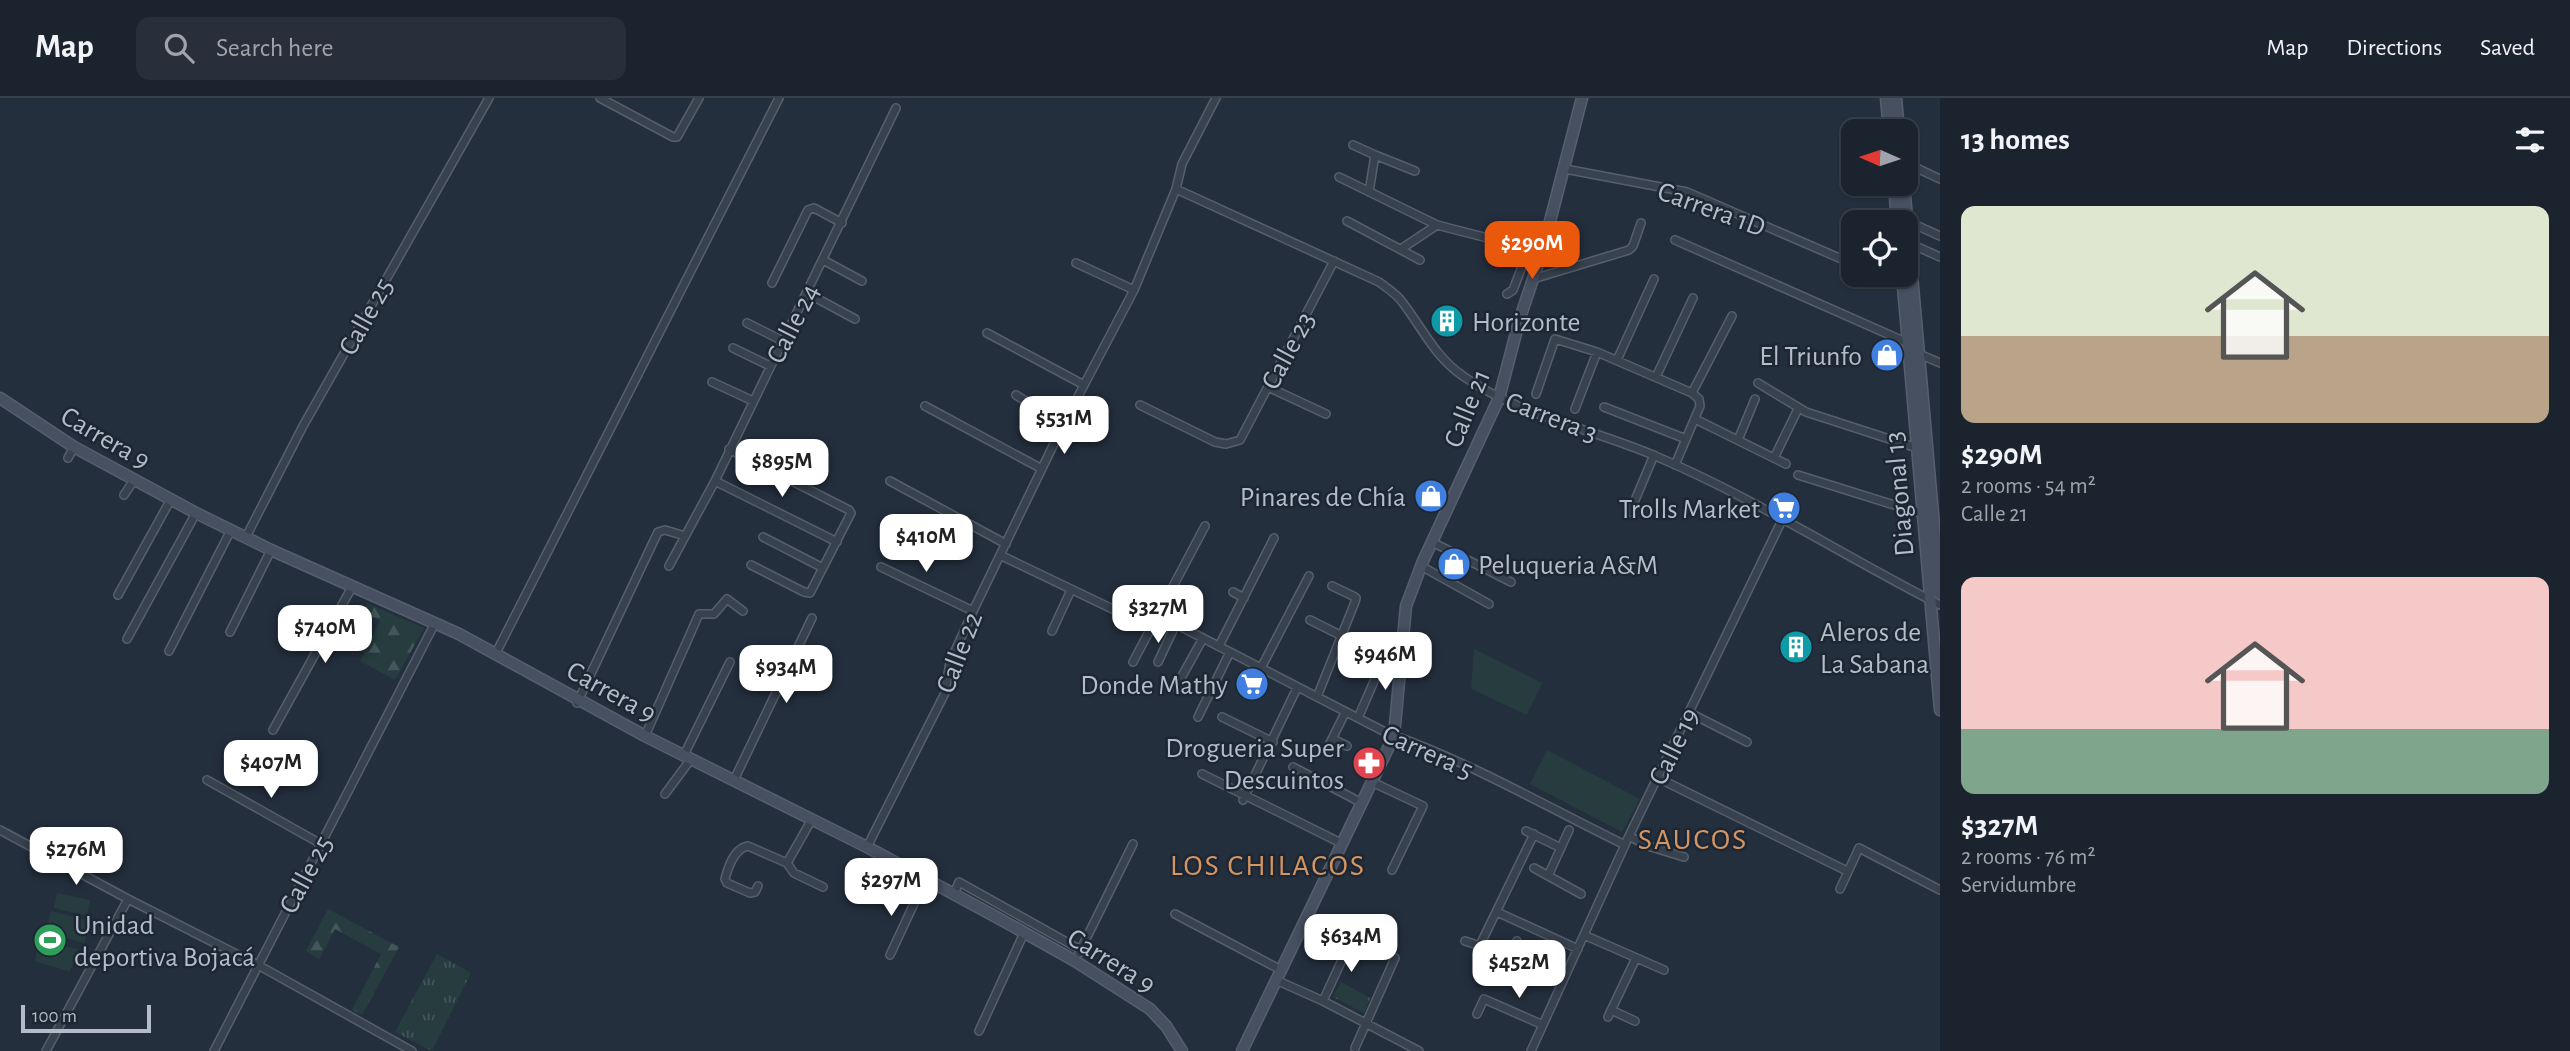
<!DOCTYPE html>
<html lang="en">
<head>
<meta charset="utf-8">
<style>
	body { margin:0; font-family:"Alegreya Sans",sans-serif; background:#282f3a; color:#f1f3f6; height:100vh; display:flex; flex-direction:column; font-size:26px; white-space:nowrap }
	* { box-sizing:border-box; margin:0 }
	p { font-size:23px; color:#a0a4aa }
	.icon { flex:none; width:38px; height:38px; fill:none; stroke:currentColor; stroke-width:2; stroke-linecap:round; stroke-linejoin:round }
	.map { position:relative; flex:1; overflow:hidden }
	.panel { display:flex; flex-direction:column; background:#1b232e; width:630px }
	.panel>* { flex:none }
	.needle { width:46px; rotate:273deg }
	.controls { position:absolute; left:1841px; top:21px; display:grid; gap:14px }
	.controls a { display:grid; place-items:center; width:77px; height:77px; border-radius:14px; background:#1b232e; box-shadow:0 2px 5px #0004,0 0 0 2px #39404a; font-size:35px }
	.scale { position:absolute; left:21px; bottom:18px; width:130px; box-sizing:border-box; padding-left:7px; border:4px solid #b4bcc9; border-top:0; font-size:19px; line-height:24px; white-space:nowrap; color:#b4bcc9; -webkit-text-stroke:5px #1d2633; paint-order:stroke }
	.price { position:absolute; translate:-50% -60px; padding:0 16px; border-radius:14px; background:#fff; color:#222; font-size:23px; line-height:46px; filter:drop-shadow(0 2px 4px #0008) }
	.price::after { content:''; position:absolute; left:50%; top:42px; width:21px; height:16px; margin-left:-10px; background:inherit; clip-path:polygon(0 0,100% 0,50% 100%) }
	.price.current { background:#ea580c; color:#fff }
	ul { padding:0; list-style:none }
	li { display:grid; align-content:center; gap:14px; height:371px; padding:0 21px }
	li span { display:grid; place-items:center; height:217px; border-radius:14px; color:#555 }
	li>.icon { margin-inline-start:auto }
	span .icon { width:126px; height:126px; fill:#fffc; stroke-width:1 }
	li b { font-size:30px }
	h2 { display:flex; justify-content:space-between; align-items:center; height:84px; padding:0 21px; font-size:30px }
	header { display:flex; align-items:center; gap:42px; box-sizing:border-box; height:98px; padding:0 35px; background:#1b232e; border-bottom:2px solid #39404a }
	header strong { font-size:33px }
	nav { display:flex; gap:38px; margin-inline-start:auto; font-size:24px }
	.search { width:490px; height:63px; background:#282f3a; display:flex; align-items:center; gap:18px; box-sizing:border-box; padding:0 24px; border-radius:14px; color:#a0a4aa; font-size:26px }
	main { display:flex; flex:1; min-height:0 }
	.map>svg:first-child { display:block }
	.grass { fill:#263c3f }
	.forest { fill:url(#forest-firs) }
	.park { fill:url(#park-tufts) }
	.lines { fill:none; stroke-linecap:round; stroke-linejoin:round }
	.street-casing { stroke:#565f6c; stroke-width:10 }
	.secondary-casing { stroke:#565f6c; stroke-width:13 }
	.street { stroke:#38414e; stroke-width:7 }
	.secondary { stroke:#465061; stroke-width:10 }
	.labels { text-anchor:middle; stroke-width:5; stroke-linejoin:round; paint-order:stroke }
	.street-label { font-size:28px; fill:#b4bcc9; stroke:#1d2633 }
	.poi-label { font-size:28px; fill:#b4bcc9; stroke:#1d2633; text-anchor:end }
	.neighbourhood-label { font-size:30px; letter-spacing:2px; fill:#d59563; stroke:#1d2633 }
</style>
</head>
<body>
<header>
<strong>Map</strong>
<div class="search"><svg class="icon" aria-label="search" viewBox="0 0 24 24"><circle cx="10" cy="10" r="6"/><path d="M15 15l6 6"/></svg>Search here</div>
<nav><a>Map</a><a>Directions</a><a>Saved</a></nav>
</header>
<main>
<div class="map">
<svg width="1940" height="953" viewBox="0 0 1940 953">
	<defs>
		<pattern id="forest-firs" width="22" height="20" patternUnits="userSpaceOnUse" patternTransform="scale(1.75)"><rect width="22" height="20" fill="#263c3f"/><path d="M5 1l3.5 6h-7zM16 11l3.5 6h-7z" fill="#435659"/></pattern>
		<pattern id="park-tufts" width="24" height="20" patternUnits="userSpaceOnUse" patternTransform="scale(1.75)"><rect width="24" height="20" fill="#263c3f"/><path d="M3 7l-1-3M5 7V3M7 7l1-3M15 17l-1-3M17 17v-4M19 17l1-3" fill="none" stroke="#435659"/></pattern>
	</defs>
	<rect width="100%" height="100%" fill="#242f3e"/>
	<!-- grass -->
	<path class="grass" d="M 1474,551 L 1542,585 L 1527,617 L 1471,591 Z
		M 1547,652 L 1640,701 L 1622,734 L 1530,686 Z
		M 57,795 L 90,802 L 87,818 L 54,810 Z
		M 51,813 L 90,823 L 84,845 L 46,834 Z
		M 39,842 L 77,851 L 70,874 L 35,863 Z"/>
	<!-- forest -->
	<path class="forest" d="M 367,505 L 424,530 L 395,582 L 360,563 L 380,523 L 362,513 Z
		M 328,811 L 399,849 L 362,917 L 352,912 L 381,856 L 335,831 L 319,861 L 306,853 Z"/>
	<!-- park -->
	<path class="park" d="M 437,856 L 471,875 L 432,953 L 395,934 Z
		M 1341,884 L 1370,900 L 1364,915 L 1333,899 Z"/>
	<g class="lines">
		<defs>
			<path id="street" d="M 600,0 L 673,39 L 677,39 L 699,0
				M 1353,47 L 1375,57 L 1369,94
				M 1375,57 L 1415,73
				M 1906,65 L 1940,81
				M 1565,71 L 1687,94 L 1853,166
				M 1339,79 L 1437,127 L 1542,154
				M 1176,91 L 1379,184 C 1387,190 1397,196 1403,205 C 1422,230 1436,260 1463,278 C 1518,317 1592,331 1653,357 C 1753,399 1844,458 1940,507
				M 1347,123 L 1420,162
				M 1907,123 L 1940,138
				M 1675,142 L 1908,245
				M 1909,145 L 1940,159
				M 1401,151 L 1437,127
				M 823,162 L 862,183
				M 1076,165 L 1134,192
				M 1878,177 L 1903,187
				M 1533,181 L 1629,152 L 1633,148 L 1641,125
				M 772,185 L 808,112 L 814,110 L 842,125
				M 807,195 L 855,221
				M 1507,196 L 1513,192 L 1529,150
				M 747,225 L 783,243
				M 987,235 L 1084,287
				M 733,250 L 770,268
				M 1919,256 L 1940,265
				M 1617,262 L 1654,181
				M 1656,279 L 1693,200
				M 712,284 L 753,303
				M 1758,285 L 1806,314 L 1917,350
				M 1268,289 L 1326,316
				M 1692,295 L 1732,218
				M 1536,296 L 1555,241 L 1597,254 L 1692,295 L 1699,301 L 1700,308 L 1675,367
				M 1016,297 L 1063,327
				M 1140,307 L 1215,344 L 1226,346 L 1240,342 L 1334,163
				M 925,308 L 1042,371
				M 1604,309 L 1686,341
				M 1575,311 L 1597,254
				M 1695,321 L 1786,366
				M 1738,342 L 1755,301
				M 729,351 L 849,412 L 851,415 L 810,495 L 804,494 L 751,467
				M 68,360 L 74,349
				M 1774,360 L 1797,313
				M 1798,377 L 1923,416
				M 715,383 L 837,444
				M 890,383 L 1006,446
				M 124,397 L 134,382
				M 1630,414 L 1654,357
				M 246,439 L 303,328 L 489,0
				M 763,439 L 823,470
				M 1432,444 L 1511,484
				M 1000,457 L 1152,530
				M 669,468 L 715,383 L 896,10
				M 1421,468 L 1489,506
				M 881,469 L 973,513
				M 1233,494 L 1244,500
				M 118,497 L 171,401
				M 1158,517 L 1387,635 C 1468,663 1547,709 1625,747
				M 1310,522 L 1342,538
				M 1052,533 L 1071,492
				M 230,534 L 271,452
				M 127,541 L 196,415
				M 1219,548 L 1274,440
				M 169,553 L 231,432
				M 496,555 L 779,0
				M 1133,564 L 1205,428
				M 1158,564 L 1176,526
				M 1261,570 L 1309,478
				M 1176,589 L 1202,542
				M 1317,599 L 1355,504 L 1356,500 L 1353,498 L 1332,488
				M 577,605 L 658,434 L 665,432 L 685,438
				M 1690,615 L 1747,644
				M 1198,619 L 1229,556
				M 1222,619 L 1273,644
				M 1358,620 L 1385,558 L 1396,549 L 1402,550
				M 273,632 L 352,489
				M 645,638 L 699,516 L 714,516 L 727,501 L 743,513
				M 1333,641 L 1347,648
				M 1327,651 L 1345,615
				M 684,657 L 730,564
				M 1293,669 L 1362,705
				M 1202,676 L 1343,746
				M 1658,680 L 1847,773
				M 207,682 L 321,746
				M 734,682 L 812,520
				M 1372,684 L 1423,708 L 1392,772
				M 665,696 L 691,661
				M 1243,702 L 1297,590
				M 0,732 L 128,801 L 258,867 L 412,953
				M 1526,733 L 1561,750
				M 1629,738 L 1648,748 L 1684,759
				M 867,749 L 945,595 L 950,564 L 973,513 L 1063,327 L 1134,192 L 1176,91 L 1182,66 L 1216,0
				M 787,765 L 812,721
				M 1534,770 L 1581,796
				M 1548,778 L 1569,732
				M 758,788 L 755,794 L 750,795 L 727,785 L 725,781 C 728,769 735,750 748,748 L 787,765 L 794,775 L 823,789
				M 1840,791 L 1859,750 L 1940,792
				M 954,796 L 959,784 L 1081,852
				M 1497,814 L 1578,851
				M 1175,816 L 1281,872
				M 1584,837 L 1664,872
				M 1465,843 L 1510,858
				M 1480,847 L 1534,736
				M 1079,855 L 1133,746
				M 890,857 L 925,782
				M 1502,875 L 1517,843
				M 1276,882 L 1323,903 L 1419,953
				M 1323,903 L 1353,838
				M 1611,912 L 1635,923
				M 1477,916 L 1484,901 L 1543,927
				M 1608,919 L 1636,860
				M 979,933 L 1024,835
				M 1355,950 L 1395,860
				M 46,953 L 128,801
				M 214,953 L 435,525
				M 1531,953 L 1629,738 L 1783,420"/>
			<path id="secondary" d="M 1886,0 L 1889,33
				M 1896,0 L 1899,33
				M 1894,86 L 1897,124
				M 1904,86 L 1940,496
				M 1902,177 L 1940,612
				M 0,300 L 74,349 L 196,415 L 271,452 L 459,536 L 645,638 L 867,749 L 998,820 L 1075,863 L 1150,911 L 1166,928 L 1182,953
				M 1242,953 L 1394,638 L 1406,508 L 1423,463 L 1499,300 L 1520,220 L 1542,154 L 1582,0"/>
		</defs>
		<!-- street casing -->
		<use href="#street" class="street-casing"/>
		<!-- secondary casing -->
		<use href="#secondary" class="secondary-casing"/>
		<!-- street -->
		<use href="#street" class="street"/>
		<!-- secondary -->
		<use href="#secondary" class="secondary"/>
	</g>
	<!-- icons -->
	<defs>
		<symbol id="building-disc" viewBox="-11 -11 22 22"><circle r="9.5" fill="#0f9aa8" stroke="#1d2633"/><path d="M-4-6H4V6H1V3H-1V6H-4ZM-2.5-4.3h1.7v1.8h-1.7ZM.8-4.3h1.7v1.8H.8ZM-2.5-1h1.7V.8h-1.7ZM.8-1h1.7V.8H.8Z" fill="#fff"/></symbol>
		<symbol id="shop-disc" viewBox="-11 -11 22 22"><circle r="9.5" fill="#3f7fe0" stroke="#1d2633"/><path d="M-5-2.5h2.3a2.7 3.5 0 0 1 5.4 0H5L5.5 6h-11ZM-1.5-2.5h3a1.5 2.3 0 0 0-3 0Z" fill="#fff"/></symbol>
		<symbol id="supermarket-disc" viewBox="-11 -11 22 22"><circle r="9.5" fill="#3f7fe0" stroke="#1d2633"/><path d="M-6-5.5h2.5l.6 2H6L4.5 2H-2.5L-4.4-4H-6ZM-1.5 3.2a1.3 1.3 0 1 0 .1 0ZM3 3.2a1.3 1.3 0 1 0 .1 0Z" fill="#fff"/></symbol>
		<symbol id="pharmacy-disc" viewBox="-11 -11 22 22"><circle r="9.5" fill="#e0444e" stroke="#1d2633"/><path d="M-2-6h4v4h4v4h-4v4h-4v-4h-4v-4h4Z" fill="#fff"/></symbol>
		<symbol id="stadium-disc" viewBox="-11 -11 22 22"><circle r="9.5" fill="#2e9e5b" stroke="#1d2633"/><path d="M0-5a6.5 5 0 1 0 0 10a6.5 5 0 1 0 0-10ZM-3.5-1.8h7v3.6h-7Z" fill="#fff"/></symbol>
	</defs>
	<g fill-rule="evenodd">
		<use href="#building-disc" x="1428" y="204" width="38" height="38"/>
		<use href="#shop-disc" x="1868" y="238" width="38" height="38"/>
		<use href="#shop-disc" x="1412" y="379" width="38" height="38"/>
		<use href="#supermarket-disc" x="1765" y="391" width="38" height="38"/>
		<use href="#shop-disc" x="1435" y="447" width="38" height="38"/>
		<use href="#building-disc" x="1777" y="530" width="38" height="38"/>
		<use href="#supermarket-disc" x="1233" y="567" width="38" height="38"/>
		<use href="#pharmacy-disc" x="1350" y="646" width="38" height="38"/>
		<use href="#stadium-disc" x="31" y="823" width="38" height="38"/>
	</g>
	<g class="labels">
		<!-- street labels -->
		<g class="street-label">
			<text transform="translate(1712 110) rotate(20)" y="10">Carrera 1D</text>
			<text transform="translate(365 218) rotate(-61)" y="10">Calle 25</text>
			<text transform="translate(792 225) rotate(-63)" y="10">Calle 24</text>
			<text transform="translate(1287 252) rotate(-62)" y="10">Calle 23</text>
			<text transform="translate(1466 310) rotate(-68)" y="10">Calle 21</text>
			<text transform="translate(1552 318) rotate(21)" y="10">Carrera 3</text>
			<text transform="translate(106 339) rotate(30)" y="10">Carrera 9</text>
			<text transform="translate(1898 396) rotate(-95)" y="10">Diagonal 13</text>
			<text transform="translate(958 554) rotate(-69)" y="10">Calle 22</text>
			<text transform="translate(612 593) rotate(29)" y="10">Carrera 9</text>
			<text transform="translate(1673 648) rotate(-64)" y="10">Calle 19</text>
			<text transform="translate(1428 653) rotate(24)" y="10">Carrera 5</text>
			<text transform="translate(305 776) rotate(-62)" y="10">Calle 25</text>
			<text transform="translate(1112 862) rotate(32)" y="10">Carrera 9</text>
		</g>
		<!-- poi labels -->
		<g class="poi-label">
			<text x="1472" y="233" text-anchor="start">Horizonte</text>
			<text x="1862" y="267">El Triunfo</text>
			<text x="1406" y="408">Pinares de Chía</text>
			<text x="1760" y="420">Trolls Market</text>
			<text x="1478" y="476" text-anchor="start">Peluqueria A&amp;M</text>
			<text x="1820" y="543" text-anchor="start">Aleros de<tspan x="1820" dy="32">La Sabana</tspan></text>
			<text x="1228" y="596">Donde Mathy</text>
			<text x="1344" y="659">Drogueria Super<tspan x="1344" dy="32">Descuintos</tspan></text>
			<text x="74" y="836" text-anchor="start">Unidad<tspan x="74" dy="32">deportiva Bojacá</tspan></text>
		</g>
		<!-- neighbourhood labels -->
		<g class="neighbourhood-label">
			<text x="1693" y="751">SAUCOS</text>
			<text x="1268" y="777">LOS CHILACOS</text>
		</g>
	</g>
</svg>
<div class="controls">
<a><svg class="needle" viewBox="-14 -14 28 28"><path d="M0-13l5 13h-10z" fill="#e53935"/><path d="M0 13l5-13h-10z" fill="#a0a4aa"/></svg></a>
<a><svg class="icon" aria-label="locate" viewBox="0 0 24 24"><circle cx="12" cy="12" r="6"/><path d="M12 2v4M12 18v4M2 12h4M18 12h4"/></svg></a>
</div>
<div class="scale">100 m</div>
<b class="price current" style="left:1532px;top:183px">$290M</b>
<b class="price" style="left:1064px;top:358px">$531M</b>
<b class="price" style="left:782px;top:401px">$895M</b>
<b class="price" style="left:926px;top:476px">$410M</b>
<b class="price" style="left:1158px;top:547px">$327M</b>
<b class="price" style="left:325px;top:567px">$740M</b>
<b class="price" style="left:1385px;top:594px">$946M</b>
<b class="price" style="left:786px;top:607px">$934M</b>
<b class="price" style="left:271px;top:702px">$407M</b>
<b class="price" style="left:76px;top:789px">$276M</b>
<b class="price" style="left:891px;top:820px">$297M</b>
<b class="price" style="left:1351px;top:876px">$634M</b>
<b class="price" style="left:1519px;top:902px">$452M</b>
</div>
<section class="panel">
<h2>13 homes<svg class="icon" aria-label="filters" viewBox="0 0 24 24"><path d="M4 7h16M4 17h16"/><circle cx="9" cy="7" r="2"/><circle cx="15" cy="17" r="2"/></svg></h2>
<ul>
<li><span style="background:linear-gradient(#dfe7d0 60%,#b9a48a 0)"><svg class="icon" aria-label="home" viewBox="0 0 24 24"><path d="M3 11l9-7 9 7M6 9v11h12V9"/></svg></span><div><b>$290M</b><p>2 rooms · 54 m²</p><p>Calle 21</p></div></li>
<li><span style="background:linear-gradient(#f6c9c9 70%,#7fa58c 0)"><svg class="icon" aria-label="home" viewBox="0 0 24 24"><path d="M3 11l9-7 9 7M6 9v11h12V9"/></svg></span><div><b>$327M</b><p>2 rooms · 76 m²</p><p>Servidumbre</p></div></li>
</ul>
</section>
</main>
</body>
</html>
